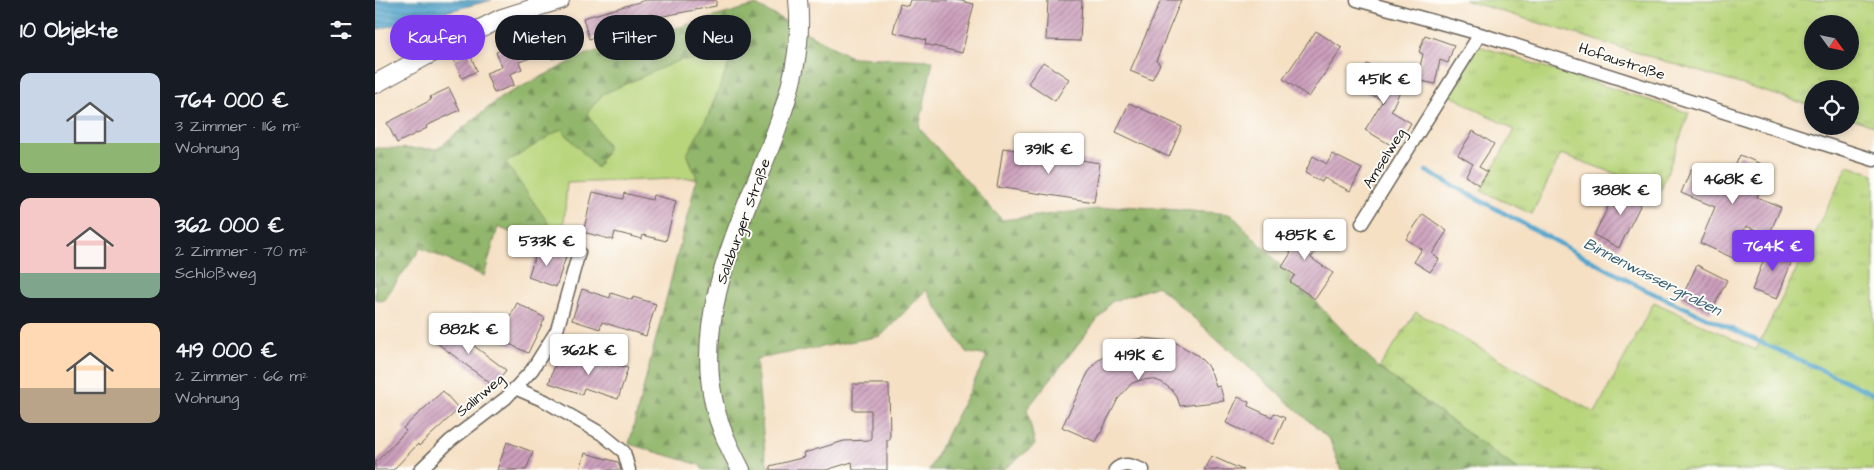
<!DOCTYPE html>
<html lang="de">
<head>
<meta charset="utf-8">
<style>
	body { margin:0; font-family:"Architects Daughter",sans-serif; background:#20242c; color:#f1f3f6; height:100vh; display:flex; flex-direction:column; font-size:19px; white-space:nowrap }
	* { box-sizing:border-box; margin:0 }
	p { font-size:16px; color:#9ea1a6 }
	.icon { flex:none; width:28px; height:28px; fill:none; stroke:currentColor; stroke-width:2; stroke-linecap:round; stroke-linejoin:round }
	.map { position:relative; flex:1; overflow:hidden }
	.drawer { display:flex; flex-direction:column; background:#171b24; width:375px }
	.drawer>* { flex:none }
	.guide { position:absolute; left:15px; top:15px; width:475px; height:45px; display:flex; gap:10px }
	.needle { width:32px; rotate:123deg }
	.buttons { position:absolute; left:1429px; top:15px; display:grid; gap:10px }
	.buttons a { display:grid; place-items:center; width:55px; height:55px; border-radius:50%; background:#171b24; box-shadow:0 2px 8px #0003; font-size:25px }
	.price { position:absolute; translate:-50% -42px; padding:0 11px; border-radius:5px; background:#fff; color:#222; font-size:16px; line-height:32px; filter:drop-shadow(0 1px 2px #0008) }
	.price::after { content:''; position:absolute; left:50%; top:30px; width:15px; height:11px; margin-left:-8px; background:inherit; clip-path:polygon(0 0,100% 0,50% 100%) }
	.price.active { background:#7c3aed; color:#fff }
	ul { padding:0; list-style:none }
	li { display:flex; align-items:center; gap:15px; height:125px; padding:0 20px }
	li span { display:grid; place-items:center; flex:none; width:140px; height:100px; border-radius:10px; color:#555 }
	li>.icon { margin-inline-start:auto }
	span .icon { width:60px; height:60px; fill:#fffc; stroke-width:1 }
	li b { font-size:21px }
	h2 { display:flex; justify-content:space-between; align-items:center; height:60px; padding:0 20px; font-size:21px }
	.chip { padding:0 18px; border-radius:22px; background:#171b24; box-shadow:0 2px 8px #0003; font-size:18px; line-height:45px }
	.chip.active { background:#7c3aed; color:#fff }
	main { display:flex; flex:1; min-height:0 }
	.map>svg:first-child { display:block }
	.grass { fill:url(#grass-tufts); stroke:#6a784c; fill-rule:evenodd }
	.forest { fill:url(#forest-firs); stroke:#576944 }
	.park { fill:#b8d57c; stroke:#6a784c }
	.water { fill:url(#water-rules); stroke:#366074 }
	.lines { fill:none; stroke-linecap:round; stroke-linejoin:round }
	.stream { stroke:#51a4cc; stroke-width:4.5 }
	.building { fill:url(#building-hatch) }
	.street-casing { stroke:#686157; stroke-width:15 }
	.secondary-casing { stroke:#686157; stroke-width:20 }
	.street { stroke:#fff; stroke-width:12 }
	.secondary { stroke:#fff; stroke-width:18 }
	.labels { text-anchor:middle; stroke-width:4; stroke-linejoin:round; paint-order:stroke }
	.street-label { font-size:15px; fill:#1c1c1c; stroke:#fdfcf7 }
	.water-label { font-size:16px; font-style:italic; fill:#366074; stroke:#fdfcf7 }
</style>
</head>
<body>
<main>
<section class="drawer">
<h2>10 Objekte<svg class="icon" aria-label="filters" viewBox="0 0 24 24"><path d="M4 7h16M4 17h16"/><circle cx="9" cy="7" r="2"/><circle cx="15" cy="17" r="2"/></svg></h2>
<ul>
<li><span style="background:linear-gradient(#c9d6e8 70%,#8fb573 0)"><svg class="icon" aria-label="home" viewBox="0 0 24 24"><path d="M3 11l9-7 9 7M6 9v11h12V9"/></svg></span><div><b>764 000 €</b><p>3 Zimmer · 116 m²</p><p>Wohnung</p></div></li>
<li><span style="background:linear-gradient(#f6c9c9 75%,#7fa58c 0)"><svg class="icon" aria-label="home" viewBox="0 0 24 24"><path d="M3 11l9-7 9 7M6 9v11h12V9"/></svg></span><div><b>362 000 €</b><p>2 Zimmer · 70 m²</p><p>Schloßweg</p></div></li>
<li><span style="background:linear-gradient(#ffd9b3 65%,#b9a48a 0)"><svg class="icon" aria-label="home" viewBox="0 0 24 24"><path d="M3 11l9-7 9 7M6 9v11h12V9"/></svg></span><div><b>419 000 €</b><p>2 Zimmer · 66 m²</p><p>Wohnung</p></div></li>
</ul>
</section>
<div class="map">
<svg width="1499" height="470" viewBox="0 0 1499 470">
	<defs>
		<pattern id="grass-tufts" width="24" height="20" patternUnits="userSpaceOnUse" patternTransform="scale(1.25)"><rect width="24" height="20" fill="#b8d57c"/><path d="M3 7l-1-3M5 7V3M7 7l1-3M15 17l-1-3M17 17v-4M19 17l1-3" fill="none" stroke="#9eb66b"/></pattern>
		<pattern id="forest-firs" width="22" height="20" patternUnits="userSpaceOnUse" patternTransform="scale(1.25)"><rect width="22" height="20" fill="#92b66c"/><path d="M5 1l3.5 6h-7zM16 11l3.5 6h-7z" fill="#769358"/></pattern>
		<pattern id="water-rules" width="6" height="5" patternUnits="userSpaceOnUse" patternTransform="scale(1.25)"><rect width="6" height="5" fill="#51a4cc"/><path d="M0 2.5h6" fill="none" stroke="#4285a5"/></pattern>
		<pattern id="building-hatch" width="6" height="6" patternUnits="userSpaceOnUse" patternTransform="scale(1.25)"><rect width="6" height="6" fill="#cc9fbc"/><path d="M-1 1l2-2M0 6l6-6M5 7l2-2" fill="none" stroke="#a58198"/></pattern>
	</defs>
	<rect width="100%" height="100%" fill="#fdfcf7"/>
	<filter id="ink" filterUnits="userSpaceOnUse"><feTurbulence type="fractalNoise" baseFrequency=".02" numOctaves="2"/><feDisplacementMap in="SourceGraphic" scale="10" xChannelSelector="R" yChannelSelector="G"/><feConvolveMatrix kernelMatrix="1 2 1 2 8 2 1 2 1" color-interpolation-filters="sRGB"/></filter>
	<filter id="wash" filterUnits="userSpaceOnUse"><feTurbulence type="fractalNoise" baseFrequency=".0096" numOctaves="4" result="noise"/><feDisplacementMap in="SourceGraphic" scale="20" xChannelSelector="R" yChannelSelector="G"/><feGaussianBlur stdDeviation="1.12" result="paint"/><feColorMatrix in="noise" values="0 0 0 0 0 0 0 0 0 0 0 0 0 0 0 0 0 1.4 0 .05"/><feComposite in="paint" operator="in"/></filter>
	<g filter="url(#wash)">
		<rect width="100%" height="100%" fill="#f5e0c4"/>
		<!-- grass -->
		<path class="grass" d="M 1089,0 L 1499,0 L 1499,126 L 1475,118 L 1475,89 L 1438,89 L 1437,106 ZM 1438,24 L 1475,24 L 1475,61 L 1438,61 Z
			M 1101,45 L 1314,113 L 1286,190 L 1186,154 L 1157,214 L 1106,191 L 1139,130 L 1073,94 Z
			M 1473,166 L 1499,174 L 1499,470 L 1143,470 L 1004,368 L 1041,312 L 1220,413 L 1279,302 L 1381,350 Z"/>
		<!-- forest -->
		<path class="forest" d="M 381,5 L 476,57 L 558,60 L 544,128 L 627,220 L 749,206 L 856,214 L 1004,368 L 1143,470 L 966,470 L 955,440 L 783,286 L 736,302 L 652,409 L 660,445 L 628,470 L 554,470 L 612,356 L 591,352 L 551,290 L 506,336 L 381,359 L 390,454 L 394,470 L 328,470 L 325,465 L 254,444 L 322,178 L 312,154 L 333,116 L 355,61 L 233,147 L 222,168 L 186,129 L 175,225 L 151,239 L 123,227 L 109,276 L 46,248 L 8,301 L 0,299 L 0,148 L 62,149 L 128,96 L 212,54 Z"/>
		<!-- park -->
		<path class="park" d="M 305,60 L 355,61 L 333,116 L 312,154 L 322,178 L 192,183 L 188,237 L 151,239 L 174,224 L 131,163 L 186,129 L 222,168 L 233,147 L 212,113 L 228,94 Z"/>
		<!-- water -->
		<path class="water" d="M 0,0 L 117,0 L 0,30 Z"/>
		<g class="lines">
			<!-- stream -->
			<path class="stream" d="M 1051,171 L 1271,290 L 1499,394"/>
		</g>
		<g id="blocks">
			<!-- building -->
			<path class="building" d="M 271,0 L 341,0 L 341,6 L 278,18 L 278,14 L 242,24 L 244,30 L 214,39 L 208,18 Z
				M 535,0 L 582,0 L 599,4 L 587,53 L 550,44 L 551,40 L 518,32 L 525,4 L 533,6 Z
				M 673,0 L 707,0 L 705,41 L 671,40 Z
				M 786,0 L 806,0 L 781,61 L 785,64 L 777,80 L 755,71 Z
				M 184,21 L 189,39 L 196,37 L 200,52 L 177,59 L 175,51 L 144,62 L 147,69 L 135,74 L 139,85 L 119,93 L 111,73 L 127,67 L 121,52 L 169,33 L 167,26 Z
				M 941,31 L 967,48 L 934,97 L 908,79 Z
				M 1050,35 L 1079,45 L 1073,63 L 1065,60 L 1060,84 L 1042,80 L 1048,54 L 1044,52 Z
				M 94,52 L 102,71 L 87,78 L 79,60 Z
				M 668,62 L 694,79 L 680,101 L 653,83 Z
				M 992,64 L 1030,80 L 1016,111 L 1036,123 L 1021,148 L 990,130 L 1008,100 L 982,89 Z
				M 74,88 L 85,110 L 51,126 L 52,128 L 22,143 L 12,123 L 56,100 L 55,97 Z
				M 754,103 L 807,127 L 794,157 L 741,132 Z
				M 1098,131 L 1119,144 L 1104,167 L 1113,172 L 1104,185 L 1090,176 L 1098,164 L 1083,155 Z
				M 628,148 L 725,163 L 719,202 L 622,187 Z
				M 957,154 L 987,169 L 975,191 L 949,178 L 947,182 L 930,173 L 938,156 L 952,164 Z
				M 1365,155 L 1395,168 L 1382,197 L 1406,207 L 1394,235 L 1371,226 L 1358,258 L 1325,243 L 1340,207 L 1306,193 L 1316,169 L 1352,184 Z
				M 1256,181 L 1273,190 L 1244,248 L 1219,235 L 1234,205 L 1242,209 Z
				M 218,192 L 248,199 L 249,193 L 277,200 L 278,195 L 301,201 L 291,241 L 268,235 L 267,239 L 240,232 L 238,240 L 208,232 Z
				M 1048,214 L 1072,231 L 1057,254 L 1064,259 L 1055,272 L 1039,262 L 1047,249 L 1031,239 Z
				M 921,223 L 948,241 L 936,258 L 958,273 L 940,299 L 915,282 L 920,275 L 907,267 L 916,253 L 905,246 Z
				M 1395,244 L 1420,253 L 1402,299 L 1377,290 Z
				M 163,248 L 191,257 L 181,287 L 153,277 Z
				M 1322,265 L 1352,280 L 1336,313 L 1306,299 Z
				M 207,289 L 235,298 L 236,293 L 257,300 L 258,297 L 281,304 L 271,336 L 227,322 L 225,329 L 197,320 Z
				M 142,303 L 170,318 L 153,353 L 124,339 Z
				M 70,324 L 131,370 L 119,386 L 58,340 Z
				M 768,338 L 798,341 L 822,355 L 831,364 L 837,374 L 841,387 L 845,386 L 849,401 L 805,406 L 802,397 L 796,389 L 786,382 L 777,379 L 766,380 L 757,383 L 743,399 L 721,442 L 687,427 L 713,373 L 722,361 L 752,341 Z
				M 184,353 L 217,363 L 219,357 L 253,368 L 243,399 L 209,388 L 207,394 L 174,383 Z
				M 478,384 L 514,384 L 515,440 L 512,440 L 512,470 L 478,470 L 477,462 L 451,470 L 395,470 L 395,466 L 430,457 L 429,453 L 469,441 L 496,440 L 496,410 L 478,410 Z
				M 68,391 L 84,409 L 44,446 L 43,444 L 18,470 L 0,470 L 0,463 L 31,431 L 28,428 Z
				M 863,397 L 874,402 L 873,406 L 897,417 L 899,413 L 910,418 L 898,444 L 851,423 Z
				M 132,442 L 158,452 L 151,470 L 122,470 Z
				M 210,453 L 243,462 L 246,470 L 205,470 Z
				M 836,456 L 868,470 L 829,470 Z"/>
		</g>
	</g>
	<g filter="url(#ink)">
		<use href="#blocks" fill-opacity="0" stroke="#686157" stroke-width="1"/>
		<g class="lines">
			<defs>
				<path id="street" d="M 982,0 L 1105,34 L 1499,160
					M 987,223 L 1105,34
					M 140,388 L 170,401 L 227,434 L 249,452 L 254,470
					M 45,470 L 75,441 L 131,398 L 157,370 L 182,330 L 204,252
					M 740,470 C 749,461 757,466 768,470"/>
				<path id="secondary" d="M 0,84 L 51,56 L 127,18 L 185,0
					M 366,470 C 355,449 344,427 339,403 C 318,309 368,220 400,134 C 416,91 428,46 423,0"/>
			</defs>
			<!-- street casing -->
			<use href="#street" class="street-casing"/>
			<!-- secondary casing -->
			<use href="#secondary" class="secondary-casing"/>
			<!-- street -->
			<use href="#street" class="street"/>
			<!-- secondary -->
			<use href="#secondary" class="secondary"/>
		</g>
	</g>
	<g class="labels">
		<!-- street labels -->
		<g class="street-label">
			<text transform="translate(1247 61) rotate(18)" y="5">Hofaustraße</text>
			<text transform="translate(1009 158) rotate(-58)" y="5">Amselweg</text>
			<text transform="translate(368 221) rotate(-70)" y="5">Salzburger Straße</text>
			<text transform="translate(105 395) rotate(-40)" y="5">Salinweg</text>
		</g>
		<!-- water labels -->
		<g class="water-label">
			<text transform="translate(1278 276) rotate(27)" y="6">Binnenwassergraben</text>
		</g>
	</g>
</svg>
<div class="buttons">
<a><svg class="needle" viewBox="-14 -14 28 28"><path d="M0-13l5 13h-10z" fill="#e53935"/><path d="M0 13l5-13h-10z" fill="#9ea1a6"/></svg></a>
<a><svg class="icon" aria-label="locate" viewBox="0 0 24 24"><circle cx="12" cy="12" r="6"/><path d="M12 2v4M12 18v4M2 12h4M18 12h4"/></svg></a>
</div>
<b class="price" style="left:1009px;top:105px">451K €</b>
<b class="price" style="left:674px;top:175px">391K €</b>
<b class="price" style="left:1358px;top:205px">468K €</b>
<b class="price" style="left:1246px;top:216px">388K €</b>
<b class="price" style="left:930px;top:261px">485K €</b>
<b class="price" style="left:172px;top:267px">533K €</b>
<b class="price active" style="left:1398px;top:272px">764K €</b>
<b class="price" style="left:94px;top:355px">882K €</b>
<b class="price" style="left:214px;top:376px">362K €</b>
<b class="price" style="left:764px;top:381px">419K €</b>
<div class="guide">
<a class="chip active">Kaufen</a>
<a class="chip">Mieten</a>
<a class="chip">Filter</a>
<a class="chip">Neu</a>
</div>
</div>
</main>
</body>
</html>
